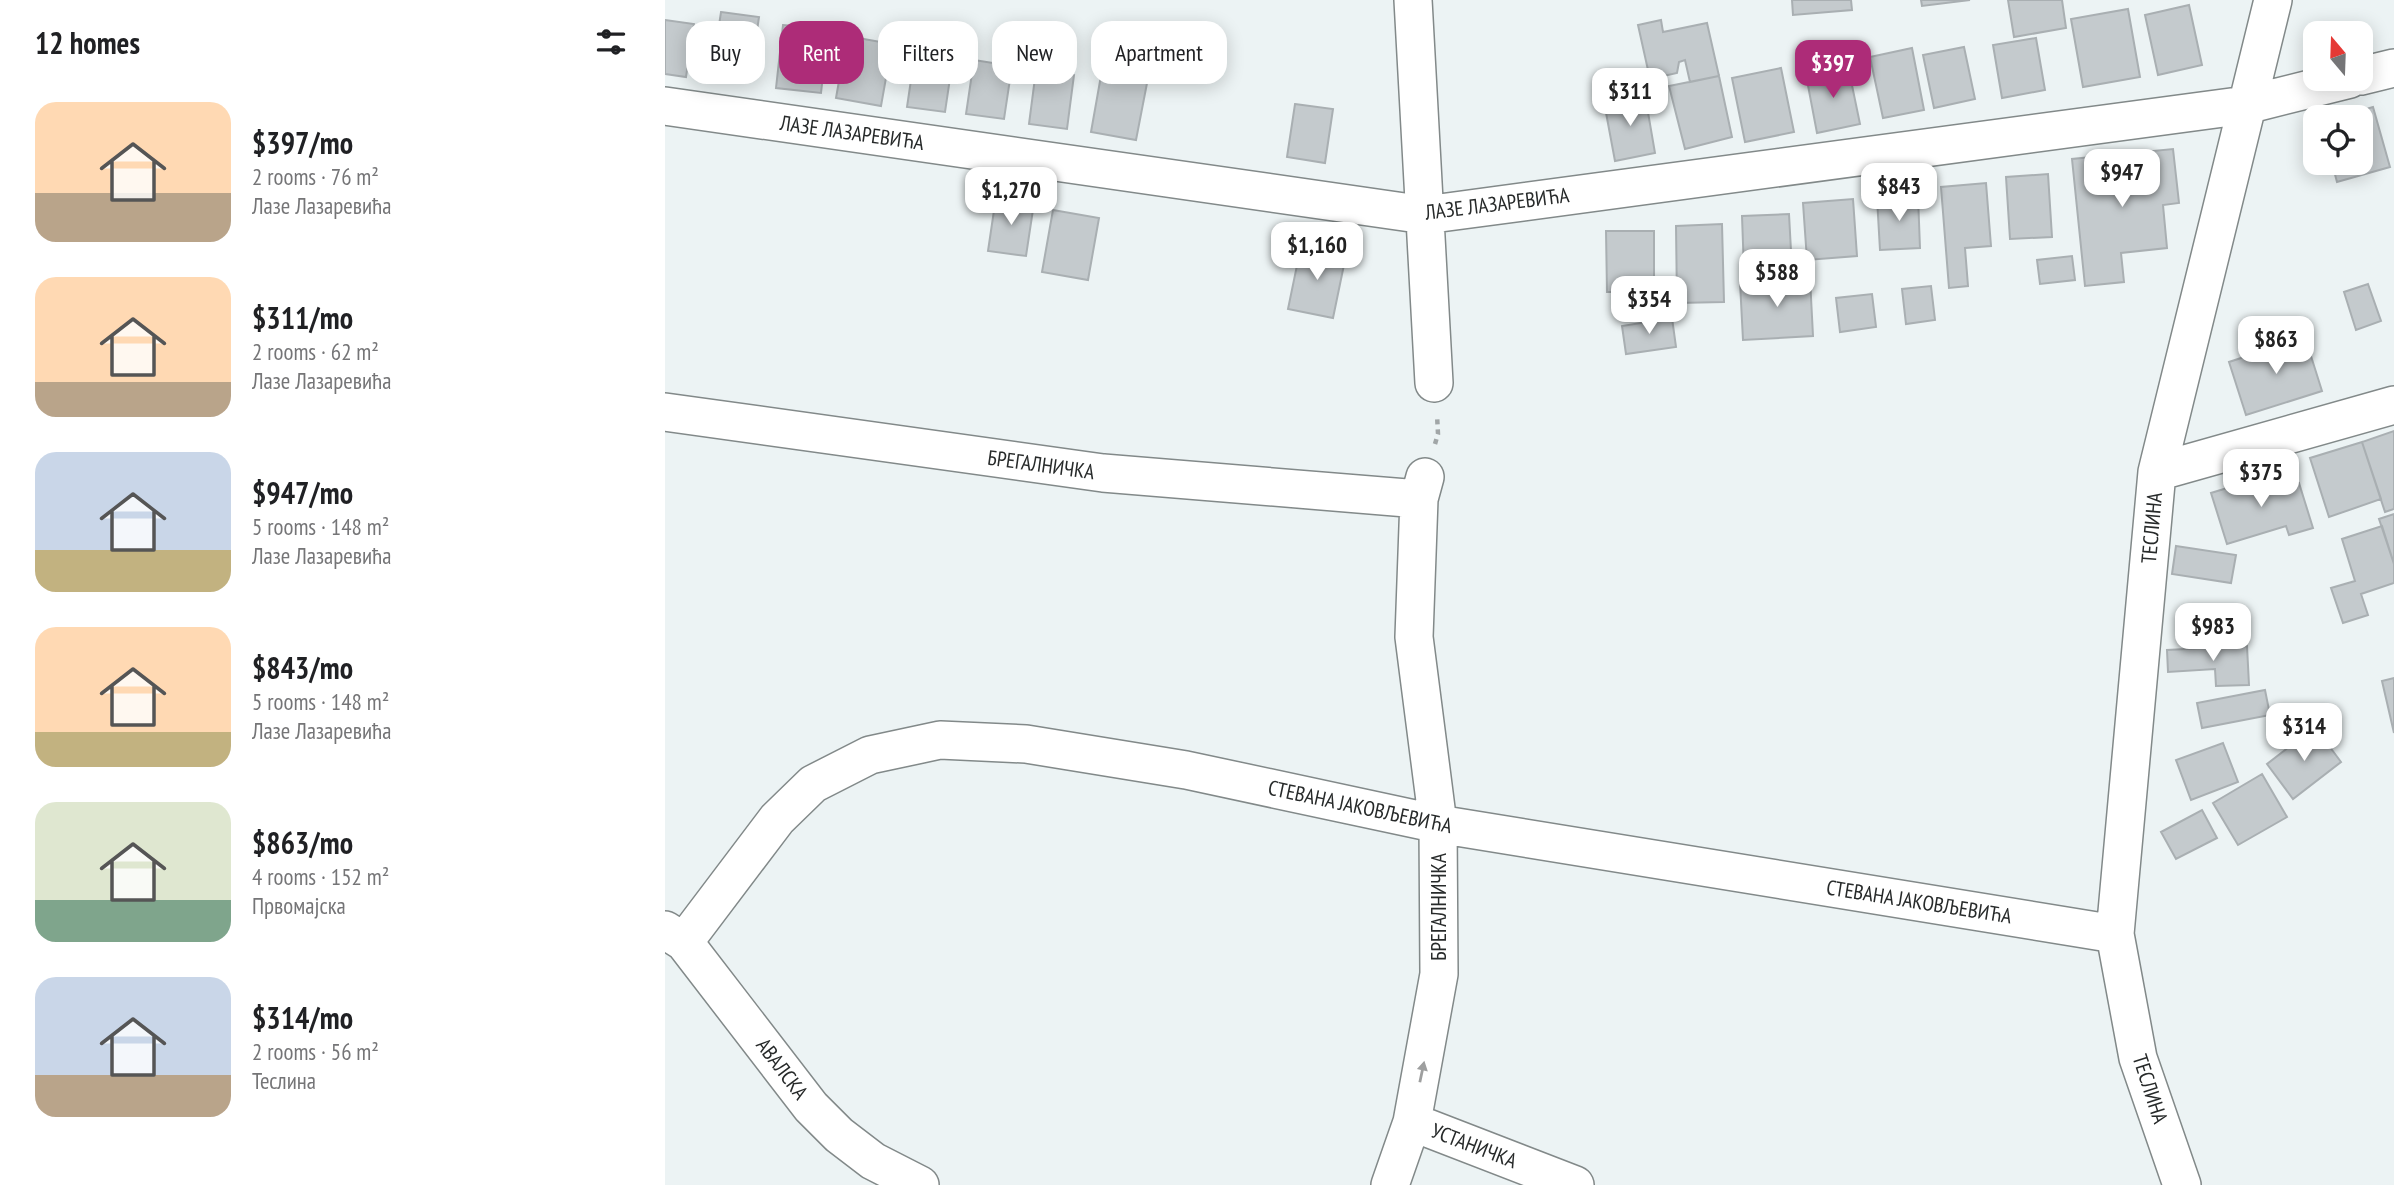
<!DOCTYPE html>
<html lang="en">
<head>
<meta charset="utf-8">
<style>
	body { margin:0; font-family:"PT Sans Narrow",sans-serif; background:#f2f2f2; color:#202124; height:100vh; display:flex; flex-direction:column; font-size:26px; white-space:nowrap }
	* { box-sizing:border-box; margin:0 }
	p { font-size:23px; color:#757577 }
	.icon { flex:none; width:38px; height:38px; fill:none; stroke:currentColor; stroke-width:2; stroke-linecap:round; stroke-linejoin:round }
	.map { position:relative; flex:1; overflow:hidden }
	.sheet { display:flex; flex-direction:column; background:#fff; width:665px }
	.sheet>* { flex:none }
	.top-card { position:absolute; left:21px; top:21px; width:665px; height:63px; display:flex; gap:14px }
	.needle { width:46px; rotate:341deg }
	.fabs { position:absolute; left:1638px; top:21px; display:grid; gap:14px }
	.fabs a { display:grid; place-items:center; width:70px; height:70px; border-radius:14px; background:#fff; box-shadow:0 4px 18px #0003; font-size:35px }
	.price { position:absolute; translate:-50% -60px; padding:0 16px; border-radius:14px; background:#fff; color:#222; font-size:23px; line-height:46px; filter:drop-shadow(0 2px 4px #0008) }
	.price::after { content:''; position:absolute; left:50%; top:42px; width:21px; height:16px; margin-left:-10px; background:inherit; clip-path:polygon(0 0,100% 0,50% 100%) }
	.price.selected { background:#ad2c78; color:#fff }
	ul { padding:0; list-style:none }
	li { display:flex; align-items:center; gap:21px; height:175px; padding:0 35px }
	li span { display:grid; place-items:center; flex:none; width:196px; height:140px; border-radius:21px; color:#555 }
	li>.icon { margin-inline-start:auto }
	span .icon { width:84px; height:84px; fill:#fffc; stroke-width:1 }
	li b { font-size:30px }
	h2 { display:flex; justify-content:space-between; align-items:center; height:84px; padding:0 35px; font-size:30px }
	.tag { padding:0 24px; border-radius:21px; background:#fff; box-shadow:0 4px 18px #0003; font-size:24px; line-height:63px }
	.tag.selected { background:#ad2c78; color:#fff }
	main { display:flex; flex:1; min-height:0 }
	.map>svg:first-child { display:block }
	.building { fill:#c4cacd; stroke:#a9afb2; stroke-width:2 }
	.lines { fill:none; stroke-linecap:round; stroke-linejoin:round }
	.minor-casing { stroke:#828989; stroke-width:40 }
	.path { stroke:#a1a6a7; stroke-width:4.5; stroke-dasharray:5 5; stroke-linecap:butt }
	.minor { stroke:#fff; stroke-width:37 }
	.oneway { fill:#9e9f9f }
	.labels { text-anchor:middle; stroke-width:5; stroke-linejoin:round; paint-order:stroke }
	.street-label { font-size:21px; fill:#272a2a; stroke:#fff }
</style>
</head>
<body>
<main>
<section class="sheet">
<h2>12 homes<svg class="icon" aria-label="filters" viewBox="0 0 24 24"><path d="M4 7h16M4 17h16"/><circle cx="9" cy="7" r="2"/><circle cx="15" cy="17" r="2"/></svg></h2>
<ul>
<li><span style="background:linear-gradient(#ffd9b3 65%,#b9a48a 0)"><svg class="icon" aria-label="home" viewBox="0 0 24 24"><path d="M3 11l9-7 9 7M6 9v11h12V9"/></svg></span><div><b>$397/mo</b><p>2 rooms · 76 m²</p><p>Лазе Лазаревића</p></div></li>
<li><span style="background:linear-gradient(#ffd9b3 75%,#b9a48a 0)"><svg class="icon" aria-label="home" viewBox="0 0 24 24"><path d="M3 11l9-7 9 7M6 9v11h12V9"/></svg></span><div><b>$311/mo</b><p>2 rooms · 62 m²</p><p>Лазе Лазаревића</p></div></li>
<li><span style="background:linear-gradient(#c9d6e8 70%,#c2b280 0)"><svg class="icon" aria-label="home" viewBox="0 0 24 24"><path d="M3 11l9-7 9 7M6 9v11h12V9"/></svg></span><div><b>$947/mo</b><p>5 rooms · 148 m²</p><p>Лазе Лазаревића</p></div></li>
<li><span style="background:linear-gradient(#ffd9b3 75%,#c2b280 0)"><svg class="icon" aria-label="home" viewBox="0 0 24 24"><path d="M3 11l9-7 9 7M6 9v11h12V9"/></svg></span><div><b>$843/mo</b><p>5 rooms · 148 m²</p><p>Лазе Лазаревића</p></div></li>
<li><span style="background:linear-gradient(#dfe7d0 70%,#7fa58c 0)"><svg class="icon" aria-label="home" viewBox="0 0 24 24"><path d="M3 11l9-7 9 7M6 9v11h12V9"/></svg></span><div><b>$863/mo</b><p>4 rooms · 152 m²</p><p>Првомајска</p></div></li>
<li><span style="background:linear-gradient(#c9d6e8 70%,#b9a48a 0)"><svg class="icon" aria-label="home" viewBox="0 0 24 24"><path d="M3 11l9-7 9 7M6 9v11h12V9"/></svg></span><div><b>$314/mo</b><p>2 rooms · 56 m²</p><p>Теслина</p></div></li>
</ul>
</section>
<div class="map">
<svg width="1729" height="1185" viewBox="0 0 1729 1185">
	<rect width="100%" height="100%" fill="#ecf3f4"/>
	<!-- building -->
	<path class="building" d="M 1127,0 L 1186,0 L 1187,10 L 1128,15 Z
		M 1256,0 L 1305,0 L 1257,6 Z
		M 1343,0 L 1397,0 L 1401,28 L 1349,37 Z
		M 1524,5 L 1537,65 L 1493,75 L 1480,15 Z
		M 1463,9 L 1475,77 L 1418,87 L 1406,19 Z
		M 56,12 L 94,17 L 86,71 L 48,65 Z
		M 0,20 L 29,24 L 21,77 L 0,74 Z
		M 996,20 L 998,32 L 1042,23 L 1054,76 L 1025,82 L 1020,60 L 1014,62 L 1012,73 L 985,79 L 973,25 Z
		M 118,25 L 163,30 L 156,93 L 111,88 Z
		M 182,36 L 227,44 L 216,106 L 171,98 Z
		M 1371,38 L 1380,90 L 1337,98 L 1328,45 Z
		M 1299,47 L 1310,99 L 1269,108 L 1258,55 Z
		M 1247,48 L 1259,110 L 1218,118 L 1205,57 Z
		M 250,53 L 288,58 L 280,112 L 242,107 Z
		M 309,60 L 347,66 L 339,119 L 301,114 Z
		M 1183,66 L 1195,124 L 1152,133 L 1141,75 Z
		M 1116,68 L 1129,132 L 1080,142 L 1067,78 Z
		M 371,70 L 409,75 L 402,129 L 364,124 Z
		M 437,70 L 483,78 L 471,140 L 426,132 Z
		M 1054,76 L 1067,137 L 1020,149 L 1004,86 Z
		M 980,95 L 990,153 L 950,161 L 939,102 Z
		M 630,104 L 668,109 L 660,163 L 622,157 Z
		M 1708,107 L 1725,167 L 1672,182 L 1667,163 L 1696,163 L 1696,117 L 1673,117 Z
		M 1508,149 L 1514,203 L 1498,205 L 1502,248 L 1456,253 L 1459,282 L 1420,286 L 1407,159 Z
		M 1383,174 L 1387,237 L 1345,239 L 1341,177 Z
		M 1321,183 L 1326,246 L 1300,248 L 1303,286 L 1284,288 L 1276,187 Z
		M 1253,196 L 1255,248 L 1215,250 L 1212,198 Z
		M 331,197 L 369,203 L 361,256 L 323,251 Z
		M 1188,199 L 1192,256 L 1142,260 L 1138,203 Z
		M 388,210 L 434,218 L 423,280 L 377,272 Z
		M 1124,214 L 1127,269 L 1079,271 L 1077,216 Z
		M 1057,224 L 1059,302 L 1012,303 L 1011,226 Z
		M 941,231 L 989,231 L 989,292 L 942,292 Z
		M 636,246 L 681,255 L 668,318 L 623,309 Z
		M 1407,256 L 1410,280 L 1375,284 L 1372,260 Z
		M 1145,278 L 1148,336 L 1078,340 L 1075,282 Z
		M 1703,284 L 1716,321 L 1691,330 L 1679,292 Z
		M 1266,286 L 1270,320 L 1241,324 L 1237,289 Z
		M 1207,294 L 1211,327 L 1175,332 L 1171,298 Z
		M 1007,318 L 1011,347 L 961,354 L 957,326 Z
		M 1640,337 L 1657,391 L 1581,415 L 1564,362 Z
		M 1729,431 L 1729,509 L 1720,512 L 1697,442 Z
		M 1697,442 L 1716,499 L 1664,517 L 1645,458 Z
		M 1611,473 L 1616,489 L 1634,483 L 1648,528 L 1624,535 L 1621,526 L 1562,544 L 1546,493 Z
		M 1729,514 L 1729,564 L 1714,519 Z
		M 1717,526 L 1729,564 L 1729,583 L 1696,594 L 1703,615 L 1678,623 L 1666,588 L 1690,581 L 1677,539 Z
		M 1511,546 L 1571,555 L 1566,583 L 1507,574 Z
		M 1582,646 L 1584,685 L 1551,686 L 1550,669 L 1503,672 L 1502,650 Z
		M 1729,678 L 1729,733 L 1717,681 Z
		M 1600,690 L 1605,715 L 1537,728 L 1532,703 Z
		M 1650,727 L 1676,762 L 1628,799 L 1602,764 Z
		M 1558,743 L 1573,782 L 1526,800 L 1511,760 Z
		M 1597,774 L 1622,817 L 1573,845 L 1548,803 Z
		M 1537,810 L 1552,838 L 1511,859 L 1496,832 Z"/>
	<g class="lines">
		<defs>
			<path id="minor" d="M 748,0 L 769,383
				M 1696,76 L 1729,68
				M 0,106 L 760,215 L 1581,105 L 1685,79
				M 0,412 L 438,473 L 754,499
				M 1492,472 L 1729,405
				M 0,930 L 19,942 L 146,1107 L 174,1135 L 208,1161 L 255,1185
				M 19,942 L 112,819 L 148,784 L 205,755 L 275,740 L 361,744 L 521,770 L 773,824 L 1450,934
				M 747,1122 L 910,1185
				M 725,1185 L 747,1122 L 774,974 L 773,824 L 749,637 L 754,499 L 760,477
				M 1517,1185 L 1473,1058 L 1450,934 L 1492,472 L 1608,0"/>
		</defs>
		<!-- minor casing -->
		<use href="#minor" class="minor-casing"/>
		<!-- path -->
		<path class="path" d="M 770,444 L 773,434 L 772,415"/>
		<!-- minor -->
		<use href="#minor" class="minor"/>
	</g>
	<!-- one-way arrows -->
	<defs><path id="oneway-solid" d="M-6-.8H1V-3.2L6.5 0L1 3.2V.8H-6Z" transform="scale(1.75)"/></defs>
	<use class="oneway" href="#oneway-solid" transform="translate(757 1072) rotate(-78)"/>
	<g class="labels">
		<!-- street labels -->
		<g class="street-label">
			<text transform="translate(187 133) rotate(8)" y="7">ЛАЗЕ ЛАЗАРЕВИЋА</text>
			<text transform="translate(832 204) rotate(-7)" y="7">ЛАЗЕ ЛАЗАРЕВИЋА</text>
			<text transform="translate(376 465) rotate(8)" y="7">БРЕГАЛНИЧКА</text>
			<text transform="translate(1487 528) rotate(-85)" y="7">ТЕСЛИНА</text>
			<text transform="translate(695 807) rotate(12)" y="7">СТЕВАНА ЈАКОВЉЕВИЋА</text>
			<text transform="translate(1254 902) rotate(9)" y="7">СТЕВАНА ЈАКОВЉЕВИЋА</text>
			<text transform="translate(774 907) rotate(-90)" y="7">БРЕГАЛНИЧКА</text>
			<text transform="translate(117 1069) rotate(53)" y="7">АВАЛСКА</text>
			<text transform="translate(1485 1089) rotate(72)" y="7">ТЕСЛИНА</text>
			<text transform="translate(809 1146) rotate(21)" y="7">УСТАНИЧКА</text>
		</g>
	</g>
</svg>
<div class="fabs">
<a><svg class="needle" viewBox="-14 -14 28 28"><path d="M0-13l5 13h-10z" fill="#e53935"/><path d="M0 13l5-13h-10z" fill="#757577"/></svg></a>
<a><svg class="icon" aria-label="locate" viewBox="0 0 24 24"><circle cx="12" cy="12" r="6"/><path d="M12 2v4M12 18v4M2 12h4M18 12h4"/></svg></a>
</div>
<b class="price selected" style="left:1168px;top:100px">$397</b>
<b class="price" style="left:965px;top:128px">$311</b>
<b class="price" style="left:1457px;top:209px">$947</b>
<b class="price" style="left:1234px;top:223px">$843</b>
<b class="price" style="left:346px;top:227px">$1,270</b>
<b class="price" style="left:652px;top:282px">$1,160</b>
<b class="price" style="left:1112px;top:309px">$588</b>
<b class="price" style="left:984px;top:336px">$354</b>
<b class="price" style="left:1611px;top:376px">$863</b>
<b class="price" style="left:1596px;top:509px">$375</b>
<b class="price" style="left:1548px;top:663px">$983</b>
<b class="price" style="left:1639px;top:763px">$314</b>
<div class="top-card">
<a class="tag">Buy</a>
<a class="tag selected">Rent</a>
<a class="tag">Filters</a>
<a class="tag">New</a>
<a class="tag">Apartment</a>
</div>
</div>
</main>
</body>
</html>
